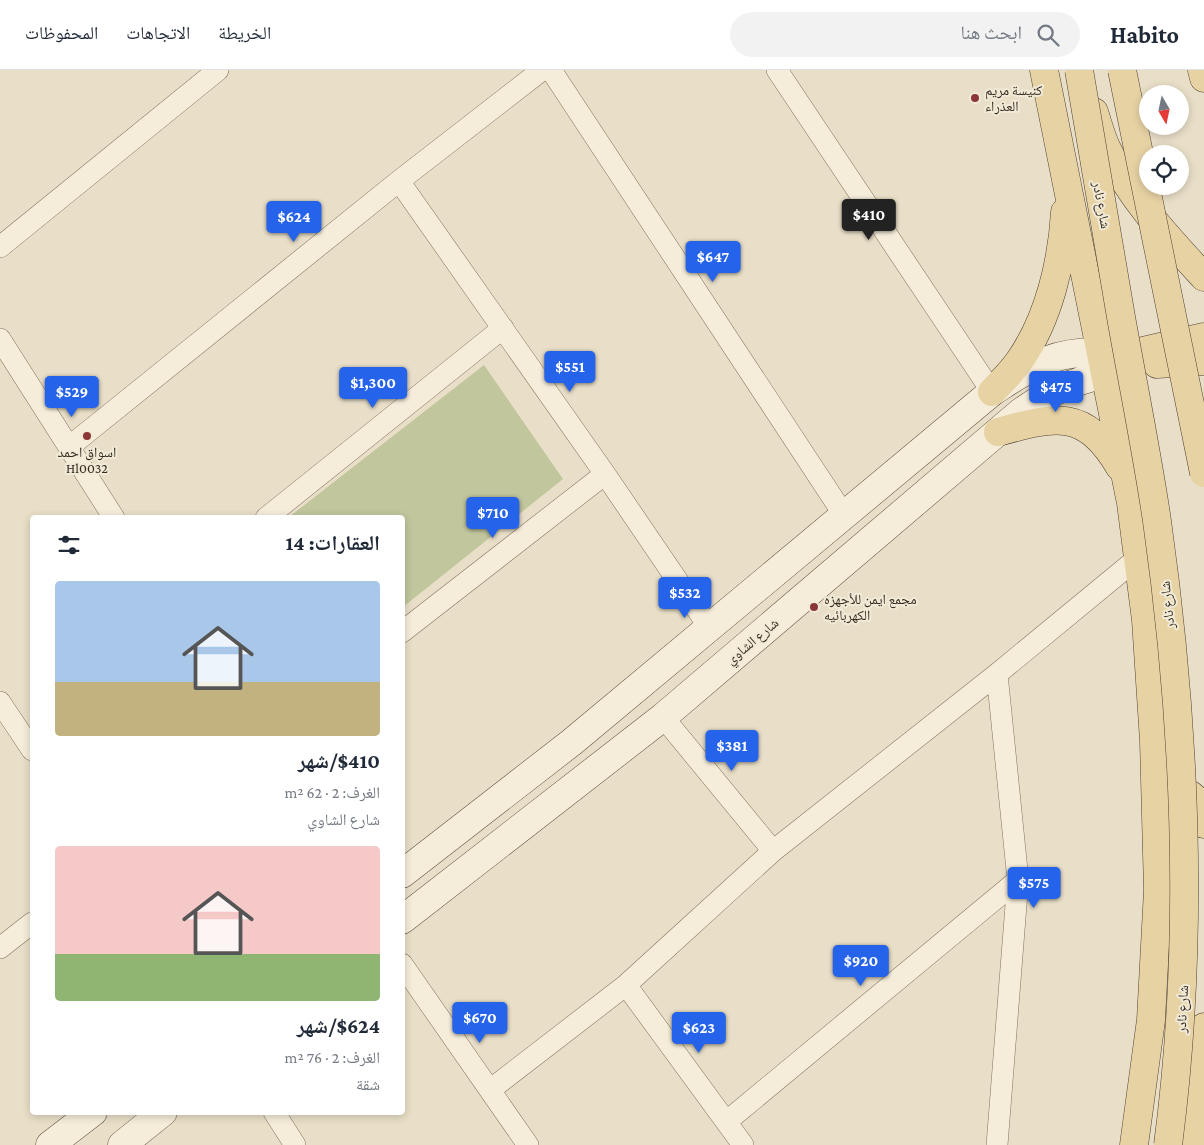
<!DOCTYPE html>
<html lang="ar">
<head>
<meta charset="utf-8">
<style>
	body { margin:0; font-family:"Crimson Pro","Noto Naskh Arabic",serif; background:#f2f2f3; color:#1f2937; direction:rtl; height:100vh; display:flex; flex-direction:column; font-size:19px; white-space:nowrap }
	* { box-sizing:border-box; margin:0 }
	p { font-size:16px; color:#747a83 }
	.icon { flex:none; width:28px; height:28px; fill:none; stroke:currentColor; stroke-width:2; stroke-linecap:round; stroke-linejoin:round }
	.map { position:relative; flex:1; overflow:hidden; direction:ltr }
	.side { position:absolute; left:30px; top:445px; width:375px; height:600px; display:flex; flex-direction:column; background:#fff; border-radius:5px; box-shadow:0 2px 8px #0003; direction:rtl }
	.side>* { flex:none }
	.needle { width:32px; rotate:171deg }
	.fabs { position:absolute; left:1139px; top:15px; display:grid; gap:10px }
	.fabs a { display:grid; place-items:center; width:50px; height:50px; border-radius:50%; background:#fff; box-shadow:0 2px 8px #0003; font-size:25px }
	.price { position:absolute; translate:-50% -42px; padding:0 11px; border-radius:5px; background:#2563eb; color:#fff; font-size:16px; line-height:32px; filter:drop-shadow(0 1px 2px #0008) }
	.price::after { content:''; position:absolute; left:50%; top:30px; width:15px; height:11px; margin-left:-8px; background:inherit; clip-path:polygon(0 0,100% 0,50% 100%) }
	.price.active { background:#222; color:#fff }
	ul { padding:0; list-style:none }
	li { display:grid; align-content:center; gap:10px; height:265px; padding:0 25px }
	li span { display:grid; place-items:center; height:155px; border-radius:5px; color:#555 }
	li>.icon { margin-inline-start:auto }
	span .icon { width:90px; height:90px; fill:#fffc; stroke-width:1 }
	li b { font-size:21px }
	h2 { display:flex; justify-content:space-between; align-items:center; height:60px; padding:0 25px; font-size:21px }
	header { display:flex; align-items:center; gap:30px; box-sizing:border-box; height:70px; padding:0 25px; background:#fff; border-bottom:1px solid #e0e1e3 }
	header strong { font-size:24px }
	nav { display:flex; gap:28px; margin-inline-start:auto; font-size:18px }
	.search { width:350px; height:45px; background:#f2f2f3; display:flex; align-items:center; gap:12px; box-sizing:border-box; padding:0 18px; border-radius:28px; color:#747a83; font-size:19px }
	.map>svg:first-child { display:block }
	.green { fill:#c1c69d }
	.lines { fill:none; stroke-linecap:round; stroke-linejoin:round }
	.street-casing { stroke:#83725f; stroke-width:22 }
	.secondary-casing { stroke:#655342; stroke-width:29 }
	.primary-casing { stroke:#514132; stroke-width:29 }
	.street { stroke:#f5edda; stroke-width:21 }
	.secondary { stroke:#f5edda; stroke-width:28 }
	.primary { stroke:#e7d2a4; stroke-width:28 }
	.primary-bridge-casing { stroke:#514132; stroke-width:29; stroke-linecap:butt }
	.primary-bridge { stroke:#e7d2a4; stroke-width:28 }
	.poi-dot { fill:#8b3637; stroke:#f1ead6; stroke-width:2 }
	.labels { text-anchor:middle; stroke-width:4; stroke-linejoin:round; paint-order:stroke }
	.poi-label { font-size:14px; fill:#352b21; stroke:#f1ead6; text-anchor:start }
	.street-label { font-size:14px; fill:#352b21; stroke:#f1ead6 }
</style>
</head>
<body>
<header>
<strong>Habito</strong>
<div class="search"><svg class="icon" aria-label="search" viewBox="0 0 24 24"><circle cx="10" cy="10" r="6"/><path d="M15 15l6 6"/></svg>ابحث هنا</div>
<nav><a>الخريطة</a><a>الاتجاهات</a><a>المحفوظات</a></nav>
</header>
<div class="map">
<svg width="1204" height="1075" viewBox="0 0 1204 1075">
	<rect width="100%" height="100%" fill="#e9dfc8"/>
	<!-- green -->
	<path class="green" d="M 484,295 L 563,409 L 403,537 L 402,448 L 289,447 Z"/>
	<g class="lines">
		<defs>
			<path id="street" d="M 551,0 L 844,445
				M 777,0 L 992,322
				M 399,111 L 605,404 L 709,557
				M 0,177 L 218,0
				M 0,269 L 114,448
				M 69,377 L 399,111 L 542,0
				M 266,448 L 503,258
				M 402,562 L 605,404
				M 0,632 L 32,680
				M 663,647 L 773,781
				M 0,878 L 32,853
				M 402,894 L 528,1075
				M 626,915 L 743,1075
				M 490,1020 L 626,915 L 773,781 L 997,604 L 1139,487
				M 274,1042 L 295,1075
				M 726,1052 L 1018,810
				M 997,1075 L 1018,810 L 997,604"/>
			<path id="secondary" d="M 402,804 L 572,672 L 992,322 C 1032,296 1051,281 1101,282
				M 402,850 L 663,647 L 1021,342 C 1049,322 1072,312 1105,304
				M 50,1075 L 93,1042
				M 122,1075 L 163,1042"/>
			<path id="primary" d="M 1044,0 L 1131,433 L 1146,550 L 1154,671 L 1158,820 L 1151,950 L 1134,1075
				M 1202,0 L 1204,8
				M 1094,42 C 1098,54 1101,67 1107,79 C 1130,128 1168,168 1204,207
				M 1157,294 L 1204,291
				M 1113,301 L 1118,290 L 1126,285 L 1204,267
				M 992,322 C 1001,312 1012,302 1020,290 C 1049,248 1062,192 1065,142
				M 998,362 C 1056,346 1085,338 1120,397
				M 1164,729 C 1167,725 1170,724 1175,723 C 1194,717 1203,739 1204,754
				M 1193,1075 L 1204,957"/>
		</defs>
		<!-- street casing -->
		<use href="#street" class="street-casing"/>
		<!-- secondary casing -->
		<use href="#secondary" class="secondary-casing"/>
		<!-- primary casing -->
		<use href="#primary" class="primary-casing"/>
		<!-- street -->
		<use href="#street" class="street"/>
		<!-- secondary -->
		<use href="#secondary" class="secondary"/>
		<!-- primary -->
		<use href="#primary" class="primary"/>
		<defs>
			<path id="primary-bridge" d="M 1079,0 C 1093,82 1107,165 1121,247 C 1133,315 1147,383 1157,451 C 1186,656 1195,869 1168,1075
				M 1122,0 L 1204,403"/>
		</defs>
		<!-- primary-bridge casing -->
		<use href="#primary-bridge" class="primary-bridge-casing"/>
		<!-- primary-bridge -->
		<use href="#primary-bridge" class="primary-bridge"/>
	</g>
	<!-- markers -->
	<g class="poi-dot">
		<circle cx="975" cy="28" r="5"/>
		<circle cx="87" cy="366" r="5"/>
		<circle cx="814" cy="537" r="5"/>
	</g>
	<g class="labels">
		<!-- poi labels -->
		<g class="poi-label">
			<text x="985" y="25">كنيسة مريم<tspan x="985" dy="16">العذراء</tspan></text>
			<text x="87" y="387" text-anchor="middle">اسواق احمد<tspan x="87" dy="16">Hl0032</tspan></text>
			<text x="824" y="534">مجمع ايمن للأجهزه<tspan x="824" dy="16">الكهربائيه</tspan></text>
		</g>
		<!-- street labels -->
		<g class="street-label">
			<text transform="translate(1102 135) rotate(80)" y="5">شارع نادر</text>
			<text transform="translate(1167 535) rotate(-96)" y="5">شارع نادر</text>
			<text transform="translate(752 571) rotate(-40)" y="5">شارع الشاوي</text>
			<text transform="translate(1182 939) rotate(-87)" y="5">شارع نادر</text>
		</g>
	</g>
</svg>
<div class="fabs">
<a><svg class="needle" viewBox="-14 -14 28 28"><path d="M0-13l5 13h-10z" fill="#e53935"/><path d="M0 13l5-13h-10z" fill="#747a83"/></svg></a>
<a><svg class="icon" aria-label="locate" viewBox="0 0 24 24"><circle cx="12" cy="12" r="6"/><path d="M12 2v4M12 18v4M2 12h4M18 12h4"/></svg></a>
</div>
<b class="price active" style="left:869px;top:171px">$410</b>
<b class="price" style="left:294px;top:173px">$624</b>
<b class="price" style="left:713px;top:213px">$647</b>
<b class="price" style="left:570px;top:323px">$551</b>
<b class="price" style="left:373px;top:339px">$1,300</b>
<b class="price" style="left:1056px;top:343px">$475</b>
<b class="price" style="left:72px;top:348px">$529</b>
<b class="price" style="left:493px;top:469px">$710</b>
<b class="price" style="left:685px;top:549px">$532</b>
<b class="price" style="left:732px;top:702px">$381</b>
<b class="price" style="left:1034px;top:839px">$575</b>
<b class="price" style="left:861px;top:917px">$920</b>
<b class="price" style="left:480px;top:974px">$670</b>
<b class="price" style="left:699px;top:984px">$623</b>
<section class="side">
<h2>العقارات: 14<svg class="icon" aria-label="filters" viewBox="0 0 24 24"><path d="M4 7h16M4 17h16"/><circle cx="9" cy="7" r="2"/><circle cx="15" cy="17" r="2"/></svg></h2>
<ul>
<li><span style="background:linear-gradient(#a9c7e8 65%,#c2b280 0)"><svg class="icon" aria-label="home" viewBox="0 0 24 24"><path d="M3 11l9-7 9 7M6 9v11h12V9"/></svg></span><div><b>$410/شهر</b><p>الغرف: 2 · 62 m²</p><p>شارع الشاوي</p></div></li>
<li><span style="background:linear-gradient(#f6c9c9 70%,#8fb573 0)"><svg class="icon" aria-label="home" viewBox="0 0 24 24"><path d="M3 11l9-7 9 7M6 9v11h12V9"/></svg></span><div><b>$624/شهر</b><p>الغرف: 2 · 76 m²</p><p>شقة</p></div></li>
</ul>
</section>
</div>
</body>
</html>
